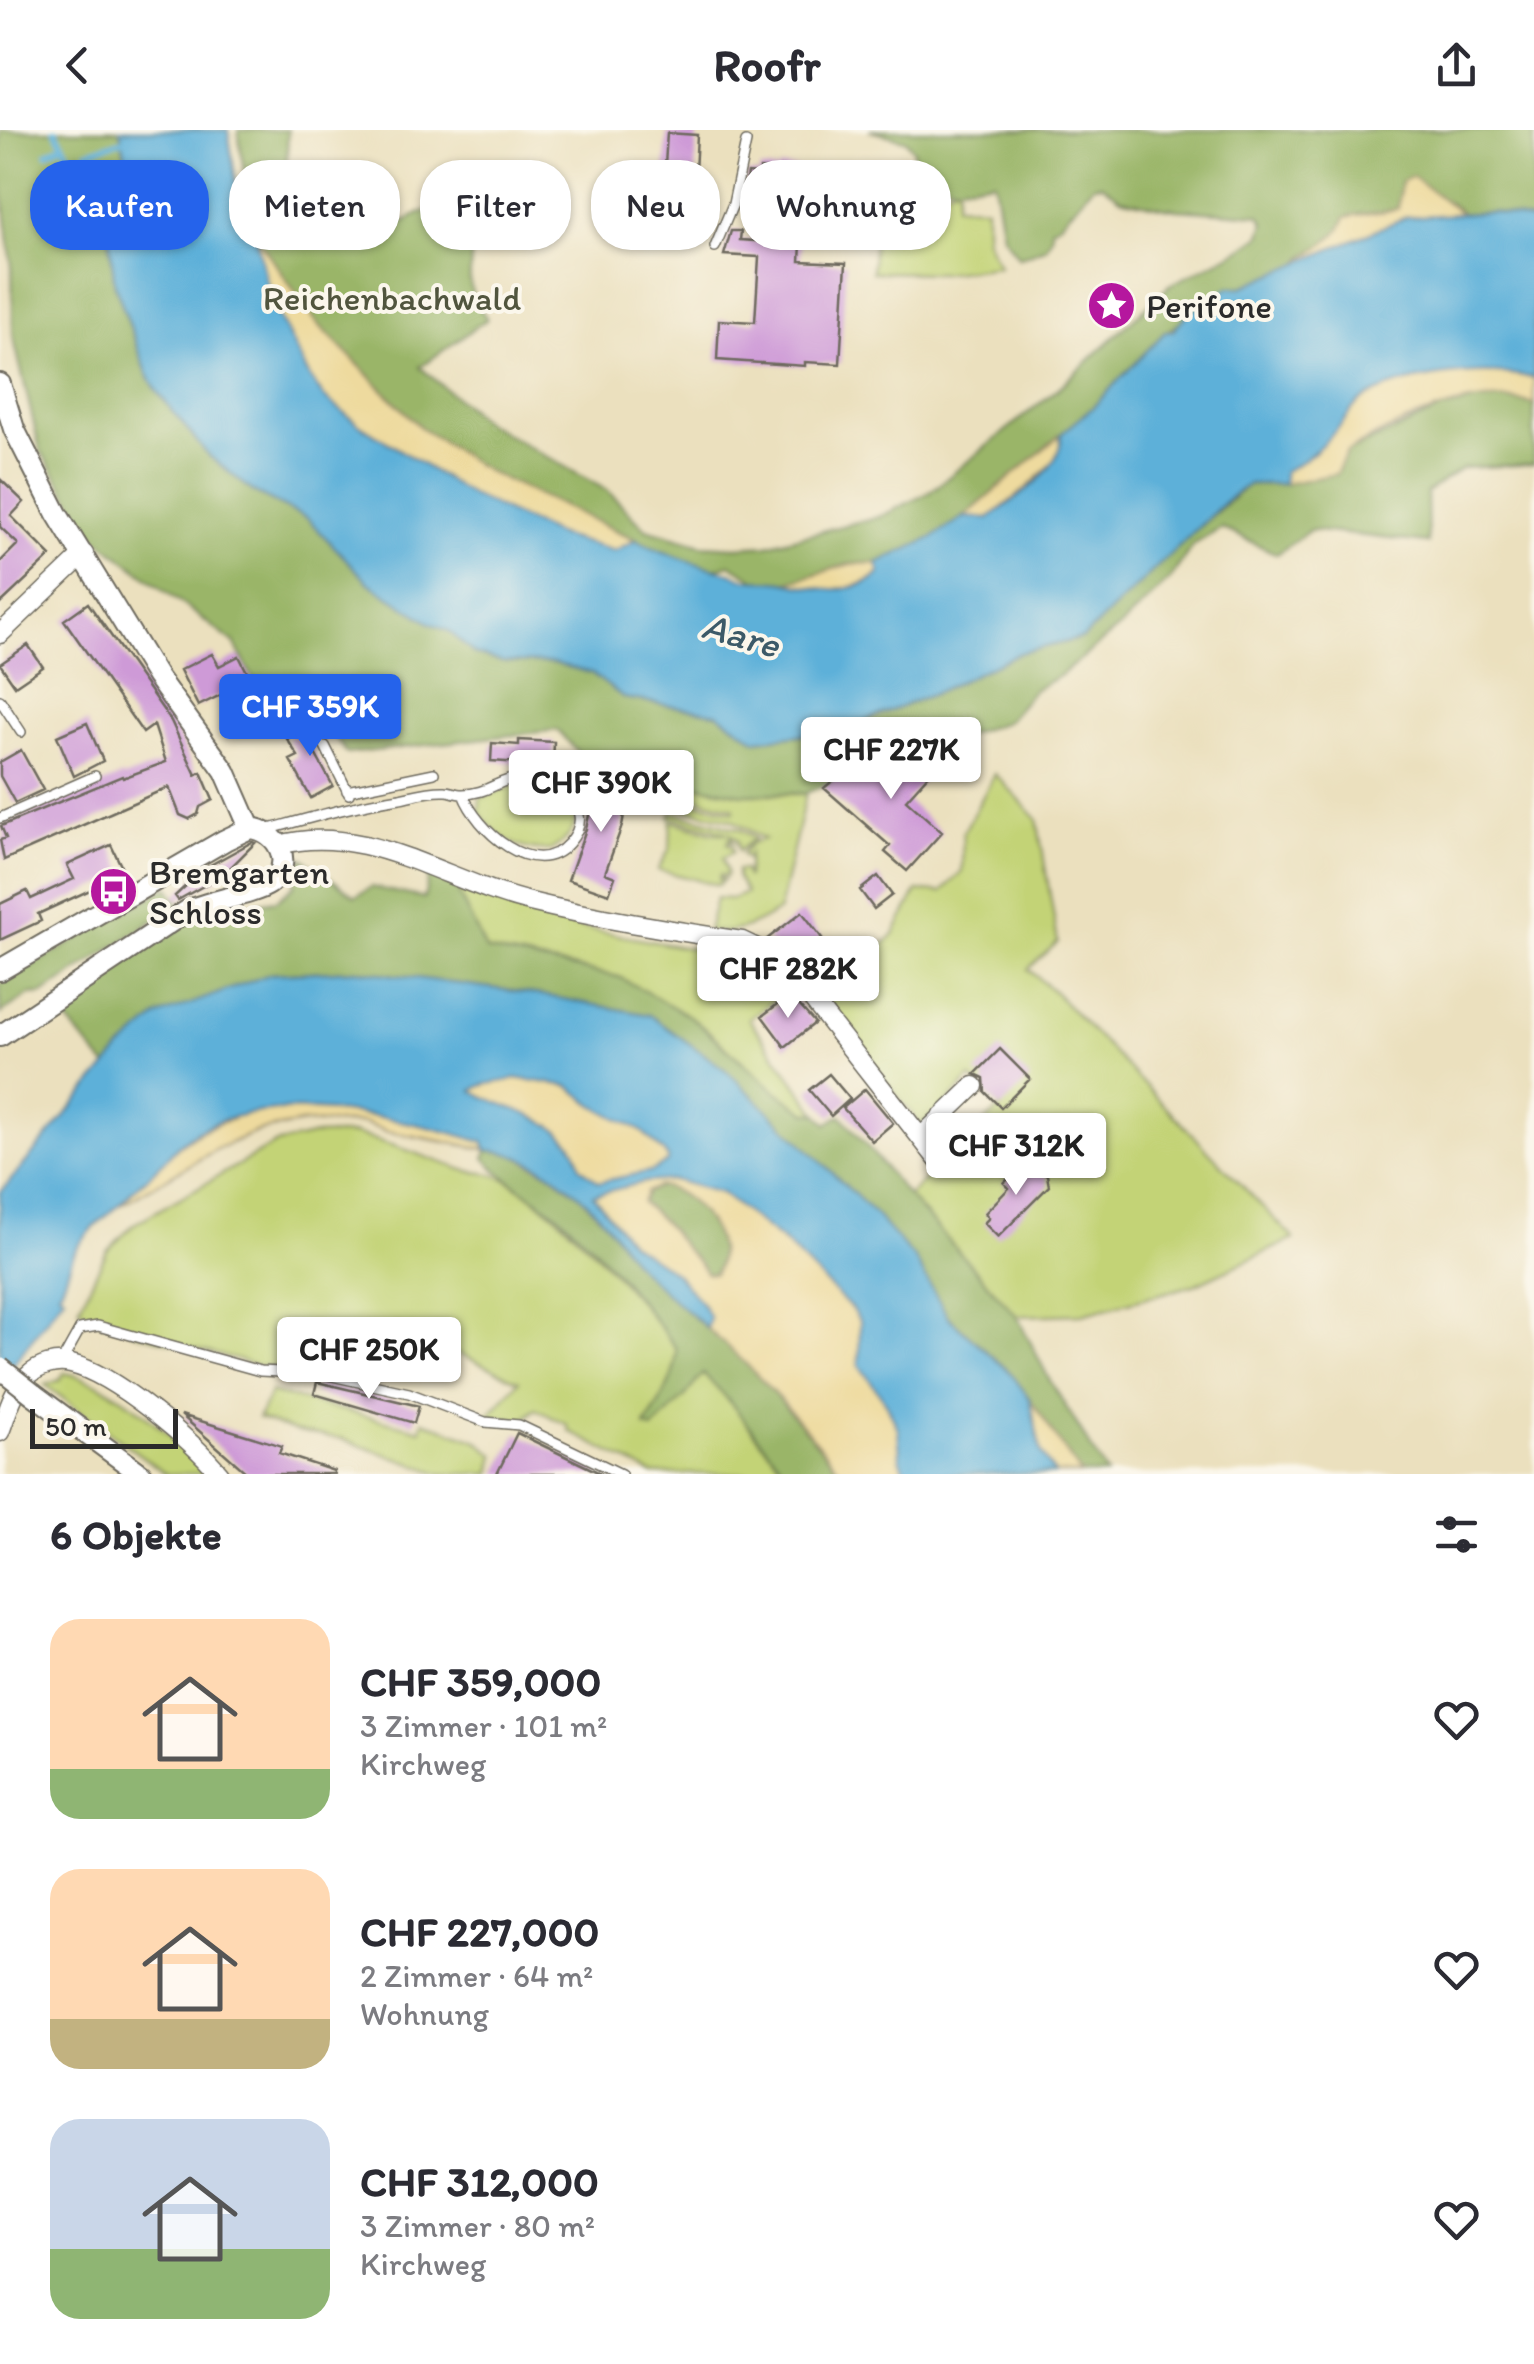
<!DOCTYPE html>
<html lang="de">
<head>
<meta charset="utf-8">
<style>
	body { margin:0; font-family:Itim,sans-serif; background:#f7f7f7; color:#2b2b33; height:100vh; display:flex; flex-direction:column; font-size:38px; white-space:nowrap }
	* { box-sizing:border-box; margin:0 }
	p { font-size:32px; color:#7c7c81 }
	.icon { flex:none; width:55px; height:55px; fill:none; stroke:currentColor; stroke-width:2; stroke-linecap:round; stroke-linejoin:round }
	.map { position:relative; height:1344px; overflow:hidden }
	.side { display:flex; flex-direction:column; background:#fff; flex:1 }
	.side>* { flex:none }
	.guide { position:absolute; left:30px; top:30px; width:1000px; height:90px; display:flex; gap:20px }
	.scale { position:absolute; left:30px; bottom:25px; width:148px; box-sizing:border-box; padding-left:10px; border:5px solid #2b2b2b; border-top:0; font-size:28px; line-height:35px; white-space:nowrap; color:#2b2b2b; -webkit-text-stroke:8px #fbf7ec; paint-order:stroke }
	.price { position:absolute; translate:-50% -85px; padding:0 22px; border-radius:10px; background:#fff; color:#222; font-size:32px; line-height:65px; filter:drop-shadow(0 2px 5px #0008) }
	.price::after { content:''; position:absolute; left:50%; top:60px; width:30px; height:22px; margin-left:-15px; background:inherit; clip-path:polygon(0 0,100% 0,50% 100%) }
	.price.current { background:#2563eb; color:#fff }
	ul { padding:0; list-style:none }
	li { display:flex; align-items:center; gap:30px; height:250px; padding:0 50px }
	li span { display:grid; place-items:center; flex:none; width:280px; height:200px; border-radius:30px; color:#555 }
	li>.icon { margin-inline-start:auto }
	span .icon { width:120px; height:120px; fill:#fffc; stroke-width:1 }
	li b { font-size:42px }
	h2 { display:flex; justify-content:space-between; align-items:center; height:120px; padding:0 50px; font-size:42px }
	.pill { padding:0 35px; border-radius:40px; background:#fff; box-shadow:0 2px 8px #0004; font-size:35px; line-height:90px }
	.pill.current { background:#2563eb; color:#fff }
	header { display:flex; justify-content:space-between; align-items:center; height:130px; padding:0 50px; background:#fff; font-size:45px; font-weight:700 }
	.map>svg:first-child { display:block }
	.green { fill:#c3d376; stroke:#777f50; stroke-width:2.5 }
	.forest { fill:#9ab567; stroke:#627049; stroke-width:2.5 }
	.sand { fill:#eeda9e; stroke:#8c8264; stroke-width:2.5; fill-rule:evenodd }
	.water { fill:#5db0d9; stroke:#446e82; stroke-width:2.5; fill-rule:evenodd }
	.lines { fill:none; stroke-linecap:round; stroke-linejoin:round }
	.stream { stroke:#5db0d9; stroke-width:6 }
	.building { fill:#ce9ad7 }
	.service-casing { stroke:#6e6a5e; stroke-width:12 }
	.minor-casing { stroke:#6e6a5e; stroke-width:21 }
	.tertiary-casing { stroke:#6e6a5e; stroke-width:24 }
	.service { stroke:#fff; stroke-width:9 }
	.minor { stroke:#fff; stroke-width:18 }
	.tertiary { stroke:#fff; stroke-width:20 }
	.tertiary-bridge-casing { stroke:#6e6a5e; stroke-width:24; stroke-linecap:butt }
	.tertiary-bridge { stroke:#fff; stroke-width:20 }
	.labels { text-anchor:middle; stroke-width:8; stroke-linejoin:round; paint-order:stroke }
	.park-label { font-size:35px; fill:#51553e; stroke:#fbf7ec }
	.poi-label { font-size:35px; fill:#2b2b2b; stroke:#fbf7ec; text-anchor:start }
	.water-label { font-size:38px; font-style:italic; fill:#3c5a68; stroke:#fbf7ec }
</style>
</head>
<body>
<header><svg class="icon" aria-label="back" viewBox="0 0 24 24"><path d="M15 5l-7 7 7 7"/></svg>Roofr<svg class="icon" aria-label="share" viewBox="0 0 24 24"><path d="M12 15V3M7 8l5-5 5 5M5 13v7h14v-7"/></svg></header>
<div class="map">
<svg width="1534" height="1344" viewBox="0 0 1534 1344">
	<rect width="100%" height="100%" fill="#fbf7ec"/>
	<filter id="ink" filterUnits="userSpaceOnUse"><feTurbulence type="fractalNoise" baseFrequency=".01" numOctaves="2"/><feDisplacementMap in="SourceGraphic" scale="20" xChannelSelector="R" yChannelSelector="G"/><feConvolveMatrix kernelMatrix="1 2 1 2 8 2 1 2 1" color-interpolation-filters="sRGB"/></filter>
	<filter id="wash" filterUnits="userSpaceOnUse"><feTurbulence type="fractalNoise" baseFrequency=".0048" numOctaves="4" result="noise"/><feDisplacementMap in="SourceGraphic" scale="40" xChannelSelector="R" yChannelSelector="G"/><feGaussianBlur stdDeviation="2.25" result="paint"/><feColorMatrix in="noise" values="0 0 0 0 0 0 0 0 0 0 0 0 0 0 0 0 0 1.4 0 .05"/><feComposite in="paint" operator="in"/></filter>
	<g filter="url(#wash)">
		<rect width="100%" height="100%" fill="#ebe0be"/>
		<!-- green -->
		<path class="green" d="M 892,52 L 921,56 L 922,60 L 946,60 L 958,56 L 956,75 L 986,77 L 986,110 L 999,136 L 942,143 L 872,142 L 874,95 L 889,95 Z
			M 995,644 L 1037,689 L 1058,812 L 1028,839 L 1054,862 L 1294,1109 L 1194,1155 L 1082,1184 L 1017,1186 L 908,1066 L 1001,977 L 971,948 L 923,998 L 824,874 L 894,804 L 917,761 L 942,762 L 962,741 L 963,703 Z
			M 649,647 L 743,664 L 806,664 L 779,780 C 757,795 735,805 708,801 L 716,768 L 732,769 L 746,763 L 737,748 L 737,740 L 744,740 L 747,748 L 749,724 L 746,728 L 742,724 L 751,713 L 764,709 L 732,690 L 667,675 L 665,666 L 734,682 L 734,678 L 647,656 Z
			M 518,654 C 562,655 602,690 551,720 C 520,723 495,707 479,682 L 480,668 Z
			M 672,682 L 739,699 L 755,708 L 739,721 L 737,710 L 730,704 L 733,713 L 729,710 L 727,714 L 732,717 L 733,722 L 723,728 L 727,742 L 726,746 L 720,745 L 719,749 L 724,749 L 718,755 L 658,740 L 670,718 L 671,691 L 713,703 L 727,703 L 670,687 Z
			M 453,752 L 566,786 L 574,796 C 608,803 643,810 677,816 C 721,824 734,813 775,842 L 763,855 L 777,868 L 749,889 L 817,983 L 807,983 L 773,959 L 707,900 L 619,847 L 486,820 Z
			M 354,1004 C 391,1013 427,1028 464,1040 C 476,1044 489,1041 501,1047 C 560,1078 637,1165 676,1218 C 679,1242 660,1276 645,1294 L 685,1266 L 702,1243 C 736,1273 758,1313 790,1344 L 652,1344 L 569,1301 L 568,1295 L 535,1279 L 522,1292 L 514,1289 L 487,1287 L 519,1251 L 397,1195 L 382,1252 L 376,1250 L 381,1227 L 347,1217 L 345,1223 L 359,1228 L 354,1245 L 310,1236 L 291,1239 L 260,1236 L 135,1203 L 97,1189 L 79,1178 L 107,1121 L 134,1094 L 275,1014 L 316,1005 Z
			M 64,1243 C 116,1251 174,1309 212,1344 L 166,1344 L 45,1255 L 60,1250 Z
			M 271,1262 L 421,1300 L 423,1291 L 476,1310 L 495,1325 L 491,1344 L 442,1344 L 342,1309 L 294,1301 L 258,1288 Z"/>
		<!-- forest -->
		<path class="forest" d="M 0,0 L 120,0 L 129,46 L 106,83 L 115,155 L 147,243 L 157,261 L 208,325 L 255,363 L 307,388 L 369,453 L 430,493 L 449,501 L 474,524 L 503,532 L 553,533 L 592,543 L 624,568 L 717,583 L 756,610 L 841,600 L 931,565 L 1019,523 L 1083,508 L 1179,414 L 1249,354 L 1284,354 L 1336,344 L 1347,322 L 1442,279 L 1493,267 L 1534,274 L 1534,334 L 1462,338 L 1427,362 L 1428,413 L 1310,400 L 1277,424 L 1222,398 L 1193,415 L 1170,449 L 1120,497 L 1061,545 L 1034,560 L 1006,592 L 864,638 L 806,663 L 743,664 L 592,637 L 557,600 L 347,624 L 321,586 L 305,595 L 275,554 L 259,559 L 234,513 L 93,406 L 40,320 L 13,205 L 12,137 L 0,41 Z
			M 238,0 L 288,0 L 286,51 L 296,110 C 310,113 320,104 333,102 C 354,97 377,100 396,94 C 419,87 439,71 462,65 C 483,87 468,124 470,152 C 471,166 480,178 487,189 L 420,237 L 483,291 L 608,361 L 646,399 L 702,415 L 737,417 L 767,415 L 881,386 L 930,362 L 1060,257 L 1170,155 L 1241,119 L 1261,105 L 1265,93 L 1260,85 L 1164,78 L 1121,68 L 1102,54 L 1094,55 L 1060,93 L 1051,98 L 1052,106 L 1046,117 L 1019,128 L 1003,106 L 994,51 L 958,56 L 921,51 L 922,42 L 912,39 L 914,20 L 905,10 L 869,0 L 1534,0 L 1534,91 L 1493,82 L 1464,85 L 1451,74 L 1401,52 L 1399,78 L 1377,85 L 1360,83 L 1339,105 L 1305,126 L 1296,136 L 1243,157 L 1165,202 L 1091,279 L 964,387 L 932,408 L 877,433 L 850,434 L 785,453 L 755,449 L 730,434 L 715,439 L 681,430 L 486,341 L 420,297 L 317,193 L 255,105 C 251,94 252,85 250,73 C 246,49 241,25 238,0 Z
			M 303,728 L 355,766 L 372,757 L 424,768 L 430,742 L 453,752 L 486,820 L 619,847 L 691,887 L 773,959 L 807,983 L 817,983 L 827,994 L 841,985 L 908,1066 L 1017,1186 L 1049,1249 L 1107,1344 L 1081,1344 L 1010,1242 L 948,1187 L 915,1129 L 872,1081 L 800,1013 L 542,865 L 357,840 L 270,844 L 122,918 L 108,938 L 56,878 L 191,789 L 222,778 L 277,770 L 294,756 Z
			M 168,757 L 180,773 L 43,864 L 30,865 L 0,884 L 0,854 Z
			M 487,1020 C 533,1023 579,1060 607,1094 C 619,1108 627,1125 639,1137 C 673,1172 713,1201 747,1235 C 782,1269 810,1308 843,1344 L 790,1344 C 758,1313 736,1273 703,1244 L 685,1266 L 653,1299 L 645,1297 C 658,1275 679,1244 676,1218 C 642,1172 607,1128 564,1090 C 539,1068 507,1053 485,1028 Z
			M 660,1056 C 692,1061 735,1112 714,1144 L 706,1143 C 698,1129 687,1123 678,1110 C 667,1095 657,1085 642,1073 L 646,1062 Z"/>
		<!-- sand -->
		<path class="sand" d="M 1412,46 L 1464,85 L 1406,87 L 1296,136 C 1315,115 1334,116 1346,87 C 1365,82 1379,84 1398,78 L 1401,52 Z
			M 255,105 L 317,193 L 420,297 L 486,341 L 636,410 L 614,421 L 558,405 L 471,365 L 357,293 L 323,266 L 309,246 L 273,175 Z
			M 1462,238 L 1534,245 L 1534,274 C 1476,256 1397,292 1347,322 L 1336,344 L 1284,354 L 1249,354 L 1228,369 L 1370,258 Z
			M 1061,304 L 1061,320 L 1051,335 L 1028,357 L 989,388 L 964,387 Z
			M 877,433 L 880,443 C 855,464 815,462 785,453 L 850,434 Z
			M 575,940 L 774,1096 L 859,1178 L 916,1344 L 843,1344 L 784,1274 L 745,1233 L 637,1135 L 608,1095 L 578,1064 L 549,1043 L 512,1024 L 385,1001 L 364,993 L 303,993 L 258,1001 L 217,1019 L 119,1076 C 153,1039 182,1002 233,989 L 242,967 L 391,952 ZM 659,1056 C 692,1060 735,1112 714,1144 L 706,1143 C 698,1129 687,1123 678,1110 C 667,1095 657,1085 642,1073 L 646,1062 Z
			M 1030,1269 L 1081,1344 L 1033,1344 L 1027,1321 Z"/>
		<!-- water -->
		<path class="water" d="M 120,0 L 228,0 L 236,53 L 255,105 L 273,175 L 309,246 L 323,266 L 357,293 L 471,365 L 558,405 L 614,421 L 636,410 C 665,423 693,434 724,441 C 731,442 738,447 746,449 C 758,451 772,450 784,452 C 815,459 855,467 880,443 L 877,433 L 932,408 L 964,387 L 989,388 C 1015,368 1063,341 1061,304 L 1091,279 L 1165,202 L 1173,201 L 1184,187 L 1229,157 L 1243,157 L 1406,87 L 1493,82 L 1534,91 L 1534,248 C 1486,237 1399,244 1358,273 C 1352,278 1349,285 1344,291 C 1328,310 1307,332 1284,341 L 1284,354 L 1249,354 L 1228,369 L 1083,508 L 1019,523 L 931,565 L 841,600 L 756,610 L 717,583 L 624,568 L 591,543 L 553,533 L 503,532 L 474,524 L 449,501 L 430,493 L 369,453 L 307,388 L 255,363 L 208,325 L 157,261 L 147,243 L 115,155 L 106,83 L 129,46 Z
			M 357,840 L 542,865 L 650,885 L 727,941 L 872,1081 L 915,1129 L 948,1187 L 1010,1242 L 1030,1269 L 1041,1323 L 1055,1344 L 906,1344 L 900,1328 L 898,1299 L 887,1274 L 859,1235 L 860,1192 L 851,1178 L 785,1113 L 721,1063 L 673,1050 L 645,1052 L 593,1065 L 631,1113 L 675,1143 L 701,1172 L 710,1188 L 707,1198 C 684,1178 658,1158 637,1135 C 627,1124 619,1110 609,1097 C 582,1062 533,1023 487,1020 L 483,1012 C 404,988 272,958 196,1002 C 175,1015 173,1023 157,1038 C 149,1047 138,1055 129,1064 C 112,1083 89,1098 76,1120 C 68,1133 68,1149 59,1162 L 64,1166 L 0,1252 L 0,1063 L 122,918 L 158,886 L 270,844 ZM 515,948 L 569,956 L 593,975 L 643,1002 L 668,1027 L 667,1032 L 651,1041 L 599,1052 L 580,1037 C 575,989 507,981 473,961 C 483,951 503,954 515,948 Z"/>
		<g class="lines">
			<!-- stream -->
			<path class="stream" d="M 55,0 L 68,22 L 70,76
				M 87,22 L 129,8
				M 47,23 L 63,15
				M 89,63 L 128,61"/>
		</g>
		<g id="blocks">
			<!-- building -->
			<path class="building" d="M 667,3 L 697,5 L 691,117 L 660,116 Z
				M 780,37 L 817,39 L 816,48 L 863,53 L 862,80 L 758,77 L 758,71 L 744,70 L 748,43 L 760,44 L 760,39 L 779,40 Z
				M 731,101 L 741,101 L 740,110 L 801,114 L 800,131 L 846,133 L 840,234 L 805,232 L 805,236 L 717,230 L 719,190 L 755,192 L 759,127 L 724,125 Z
				M 0,349 L 24,372 L 11,386 L 51,426 L 0,474 L 0,432 L 18,414 L 0,397 Z
				M 88,473 L 171,591 L 196,645 L 201,642 L 213,670 L 200,677 L 198,684 L 189,689 L 180,685 L 169,657 L 4,730 L 0,710 L 6,708 L 1,696 L 122,646 L 123,648 L 166,632 L 154,595 L 143,603 L 64,490 Z
				M 28,515 L 43,537 L 15,556 L 0,534 Z
				M 212,524 L 219,536 L 239,526 L 251,550 L 198,576 L 180,540 Z
				M 319,590 L 329,609 L 321,609 L 312,618 L 333,656 L 311,668 L 290,630 L 298,626 L 287,609 Z
				M 87,593 L 103,631 L 74,646 L 57,606 Z
				M 519,610 L 554,612 L 553,635 L 491,631 L 492,613 L 519,615 Z
				M 924,617 L 941,631 L 906,670 L 942,702 L 907,741 L 885,722 L 890,716 L 824,658 L 847,639 L 911,621 L 918,625 Z
				M 21,620 L 43,660 L 15,673 L 0,646 L 0,632 Z
				M 597,648 L 630,652 L 622,696 L 605,743 L 615,747 L 609,764 L 568,750 L 586,699 Z
				M 252,712 L 255,713 L 223,745 L 178,770 L 175,766 L 205,738 Z
				M 111,715 L 125,744 L 38,784 L 41,791 L 0,810 L 0,774 L 27,761 L 31,769 L 74,749 L 67,735 Z
				M 878,746 L 892,765 L 874,779 L 860,760 Z
				M 802,782 L 822,808 L 809,818 L 836,850 L 822,862 L 767,809 Z
				M 790,865 L 815,893 L 785,917 L 762,886 Z
				M 1000,919 L 1030,949 L 1001,978 L 985,962 L 984,948 L 975,944 Z
				M 829,944 L 850,969 L 831,986 L 809,960 Z
				M 865,959 L 893,993 L 872,1011 L 843,978 Z
				M 1026,1031 L 1034,1040 L 1041,1040 L 1047,1045 L 1049,1056 L 998,1107 L 984,1093 L 989,1088 L 985,1083 L 1009,1058 L 1004,1053 Z
				M 317,1252 L 419,1276 L 414,1293 L 314,1264 Z
				M 181,1285 L 282,1316 L 279,1323 L 334,1341 L 334,1344 L 248,1344 Z
				M 517,1303 L 602,1344 L 497,1344 Z"/>
		</g>
	</g>
	<g filter="url(#ink)">
		<use href="#blocks" fill-opacity="0" stroke="#6e6a5e" stroke-width="2.5"/>
		<g class="lines">
			<defs>
				<path id="service" d="M 715,117 L 733,74 L 746,12
					M 0,570 L 21,602
					M 325,616 L 349,664
					M 347,661 L 434,643
					M 0,688 L 95,646
					M 266,700 C 310,688 354,675 400,668 C 414,665 431,660 446,661 C 451,661 456,664 461,664 C 498,665 507,632 556,656 C 568,662 577,672 579,685 C 581,696 576,705 569,713 C 534,753 476,699 463,664
					M 61,1233 L 80,1199 L 98,1196 L 260,1241 L 323,1244 L 409,1263 L 485,1292 L 519,1295 L 621,1344"/>
				<path id="minor" d="M 0,504 L 84,424
					M 279,715 C 365,691 448,753 530,772 C 599,789 671,800 742,811 L 763,821 L 812,869 L 942,1035
					M 921,1007 L 974,956
					M 0,1302 C 7,1284 13,1259 28,1246 C 38,1236 56,1230 71,1234 C 114,1244 192,1310 220,1344"/>
				<path id="tertiary" d="M 0,254 L 14,299 L 57,384 L 157,547 L 225,641 L 250,698
					M 0,840 L 225,710 L 250,698
					M 0,906 L 187,781 C 209,771 254,764 269,754 C 296,735 278,700 250,698
					M 33,1264 L 141,1344"/>
			</defs>
			<!-- service casing -->
			<use href="#service" class="service-casing"/>
			<!-- minor casing -->
			<use href="#minor" class="minor-casing"/>
			<!-- tertiary casing -->
			<use href="#tertiary" class="tertiary-casing"/>
			<!-- service -->
			<use href="#service" class="service"/>
			<!-- minor -->
			<use href="#minor" class="minor"/>
			<!-- tertiary -->
			<use href="#tertiary" class="tertiary"/>
			<defs>
				<path id="tertiary-bridge" d="M 0,1238 L 33,1264"/>
			</defs>
			<!-- tertiary-bridge casing -->
			<use href="#tertiary-bridge" class="tertiary-bridge-casing"/>
			<!-- tertiary-bridge -->
			<use href="#tertiary-bridge" class="tertiary-bridge"/>
		</g>
	</g>
	<!-- icons -->
	<defs>
		<symbol id="sight-disc" viewBox="-11 -11 22 22"><circle r="9.5" fill="#b5179e" stroke="#fbf7ec"/><path d="M0-6L1.8-2.2L6-1.7L2.9 1.2L3.7 5.4L0 3.3L-3.7 5.4L-2.9 1.2L-6-1.7L-1.8-2.2Z" fill="#fff"/></symbol>
		<symbol id="bus-disc" viewBox="-11 -11 22 22"><circle r="9.5" fill="#b5179e" stroke="#fbf7ec"/><path d="M-5-6H5V4H4V6H2V4H-2V6H-4V4H-5ZM-3.5-4V0h7V-4ZM-3.5 1.2v1.5H-2V1.2ZM2 1.2v1.5H3.5V1.2Z" fill="#fff"/></symbol>
	</defs>
	<g fill-rule="evenodd">
		<use href="#sight-disc" x="1084" y="148" width="55" height="55"/>
		<use href="#bus-disc" x="86" y="734" width="55" height="55"/>
	</g>
	<g class="labels">
		<!-- park labels -->
		<g class="park-label">
			<text x="392" y="180">Reichenbachwald</text>
		</g>
		<!-- poi labels -->
		<g class="poi-label">
			<text x="1146" y="188">Perifone</text>
			<text x="149" y="754">Bremgarten<tspan x="149" dy="40">Schloss</tspan></text>
		</g>
		<!-- water labels -->
		<g class="water-label">
			<text transform="translate(741 505) rotate(16)" y="13">Aare</text>
		</g>
	</g>
</svg>
<div class="scale">50 m</div>
<b class="price current" style="left:310px;top:629px">CHF 359K</b>
<b class="price" style="left:891px;top:672px">CHF 227K</b>
<b class="price" style="left:601px;top:705px">CHF 390K</b>
<b class="price" style="left:788px;top:891px">CHF 282K</b>
<b class="price" style="left:1016px;top:1068px">CHF 312K</b>
<b class="price" style="left:369px;top:1272px">CHF 250K</b>
<div class="guide">
<a class="pill current">Kaufen</a>
<a class="pill">Mieten</a>
<a class="pill">Filter</a>
<a class="pill">Neu</a>
<a class="pill">Wohnung</a>
</div>
</div>
<section class="side">
<h2>6 Objekte<svg class="icon" aria-label="filters" viewBox="0 0 24 24"><path d="M4 7h16M4 17h16"/><circle cx="9" cy="7" r="2"/><circle cx="15" cy="17" r="2"/></svg></h2>
<ul>
<li><span style="background:linear-gradient(#ffd9b3 75%,#8fb573 0)"><svg class="icon" aria-label="home" viewBox="0 0 24 24"><path d="M3 11l9-7 9 7M6 9v11h12V9"/></svg></span><div><b>CHF 359,000</b><p>3 Zimmer · 101 m²</p><p>Kirchweg</p></div><svg class="icon" aria-label="heart" viewBox="0 0 24 24"><path d="M12 20l-8-8c-3-5 5-10 8-4 3-6 11-1 8 4z"/></svg></li>
<li><span style="background:linear-gradient(#ffd9b3 75%,#c2b280 0)"><svg class="icon" aria-label="home" viewBox="0 0 24 24"><path d="M3 11l9-7 9 7M6 9v11h12V9"/></svg></span><div><b>CHF 227,000</b><p>2 Zimmer · 64 m²</p><p>Wohnung</p></div><svg class="icon" aria-label="heart" viewBox="0 0 24 24"><path d="M12 20l-8-8c-3-5 5-10 8-4 3-6 11-1 8 4z"/></svg></li>
<li><span style="background:linear-gradient(#c9d6e8 65%,#8fb573 0)"><svg class="icon" aria-label="home" viewBox="0 0 24 24"><path d="M3 11l9-7 9 7M6 9v11h12V9"/></svg></span><div><b>CHF 312,000</b><p>3 Zimmer · 80 m²</p><p>Kirchweg</p></div><svg class="icon" aria-label="heart" viewBox="0 0 24 24"><path d="M12 20l-8-8c-3-5 5-10 8-4 3-6 11-1 8 4z"/></svg></li>
</ul>
</section>
</body>
</html>
